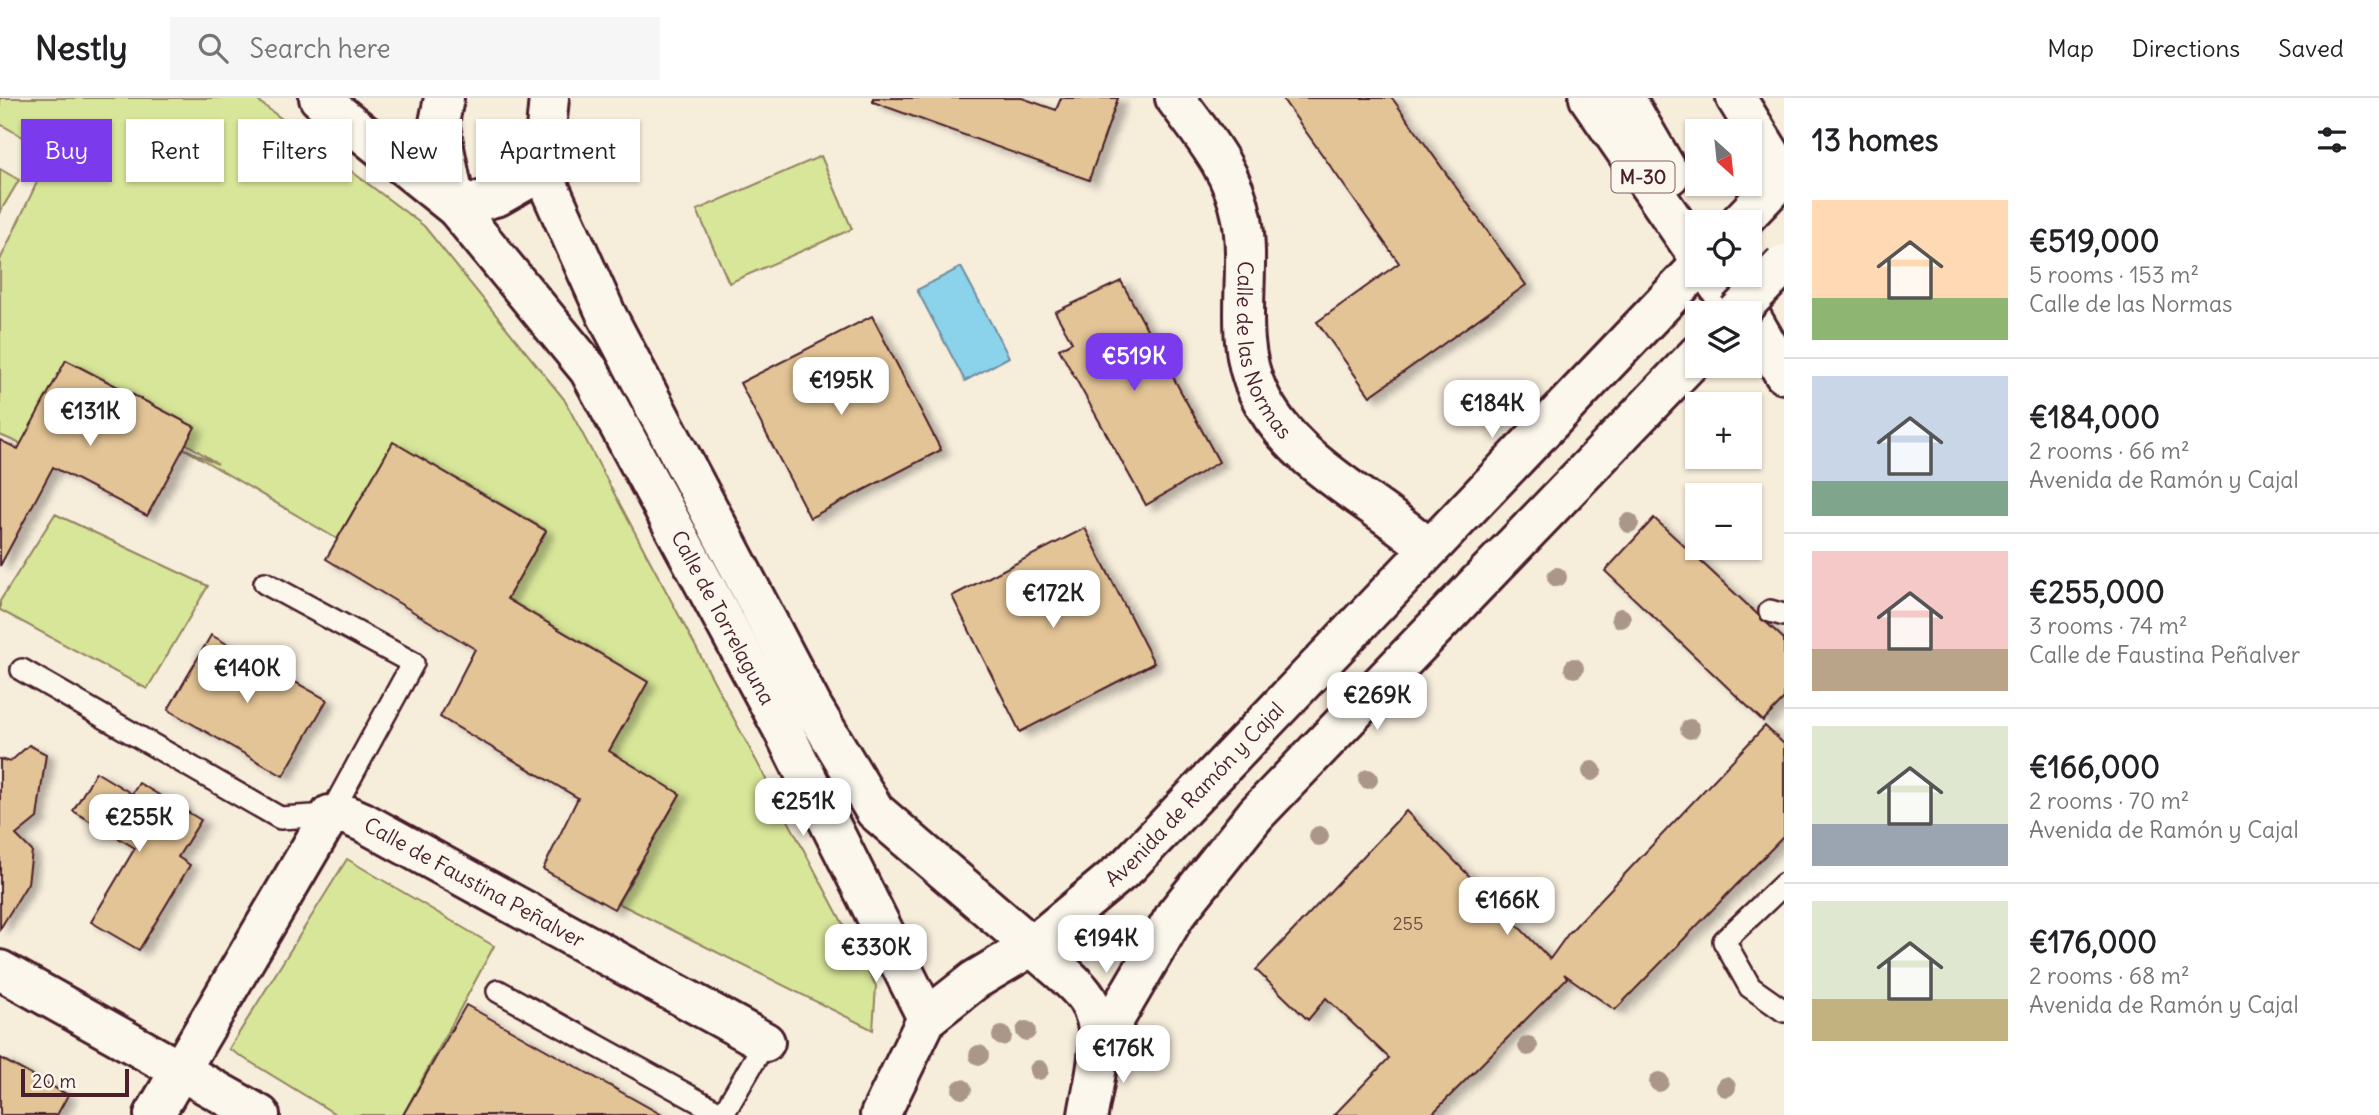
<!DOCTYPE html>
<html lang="en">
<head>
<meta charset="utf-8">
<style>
	body { margin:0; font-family:Delius,sans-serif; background:#f6f6f6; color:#202124; height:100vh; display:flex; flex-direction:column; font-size:26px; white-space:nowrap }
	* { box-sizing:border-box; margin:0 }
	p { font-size:23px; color:#757577 }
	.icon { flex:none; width:38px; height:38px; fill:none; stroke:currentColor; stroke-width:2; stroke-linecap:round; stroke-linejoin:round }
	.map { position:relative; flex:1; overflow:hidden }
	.side { display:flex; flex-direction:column; background:#fff; width:595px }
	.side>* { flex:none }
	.guide { position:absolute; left:21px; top:21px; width:665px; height:63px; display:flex; gap:14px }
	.needle { width:46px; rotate:153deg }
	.controls { position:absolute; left:1685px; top:21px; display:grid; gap:14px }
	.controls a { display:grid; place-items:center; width:77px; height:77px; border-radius:0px; background:#fff; box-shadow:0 2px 5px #0004; font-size:35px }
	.scale { position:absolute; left:21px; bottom:18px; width:108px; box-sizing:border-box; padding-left:7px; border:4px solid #4a1f2b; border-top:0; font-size:19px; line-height:24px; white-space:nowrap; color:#4a1f2b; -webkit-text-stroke:5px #fbf7ec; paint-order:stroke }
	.price { position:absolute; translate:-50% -60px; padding:0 16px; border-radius:14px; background:#fff; color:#222; font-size:23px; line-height:46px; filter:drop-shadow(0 2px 4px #0008) }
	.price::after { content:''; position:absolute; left:50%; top:42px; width:21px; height:16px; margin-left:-10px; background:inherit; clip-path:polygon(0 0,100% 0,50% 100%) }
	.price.active { background:#7c3aed; color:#fff }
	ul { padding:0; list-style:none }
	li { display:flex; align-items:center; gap:21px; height:175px; padding:0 28px }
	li+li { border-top:2px solid #e0e0e0 }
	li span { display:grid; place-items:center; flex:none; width:196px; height:140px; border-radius:0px; color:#555 }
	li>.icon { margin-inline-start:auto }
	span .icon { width:84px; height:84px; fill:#fffc; stroke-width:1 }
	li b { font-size:30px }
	h2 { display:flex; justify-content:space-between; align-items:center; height:84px; padding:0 28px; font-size:30px }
	.chip { padding:0 24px; border-radius:0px; background:#fff; box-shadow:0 2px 5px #0004; font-size:24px; line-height:63px }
	.chip.active { background:#7c3aed; color:#fff }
	header { display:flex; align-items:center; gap:42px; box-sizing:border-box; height:98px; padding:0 35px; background:#fff; border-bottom:2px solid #e0e0e0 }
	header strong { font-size:33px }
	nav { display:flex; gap:38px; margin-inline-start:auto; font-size:24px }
	.search { width:490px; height:63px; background:#f6f6f6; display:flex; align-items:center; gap:18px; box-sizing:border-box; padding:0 24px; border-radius:0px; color:#757577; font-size:26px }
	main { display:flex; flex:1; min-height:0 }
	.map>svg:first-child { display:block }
	.green { fill:#d8e699; stroke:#918262; stroke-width:2 }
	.water { fill:#8ad3eb; stroke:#708b9e; stroke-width:2 }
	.building { fill:#e3c496; stroke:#4a1f2b; stroke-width:2; filter:url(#shadow) }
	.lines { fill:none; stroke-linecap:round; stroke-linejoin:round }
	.service-casing { stroke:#4a1f2b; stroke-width:26 }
	.minor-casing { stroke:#4a1f2b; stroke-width:44 }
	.tertiary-casing { stroke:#4a1f2b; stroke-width:44 }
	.secondary-casing { stroke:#4a1f2b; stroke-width:44 }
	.motorway-casing { stroke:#4a1f2b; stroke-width:44 }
	.service { stroke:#fbf7ec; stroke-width:21 }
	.minor { stroke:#fbf7ec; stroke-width:38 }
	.tertiary { stroke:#fbf7ec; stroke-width:38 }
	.secondary { stroke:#fbf7ec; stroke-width:38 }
	.motorway { stroke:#fbf7ec; stroke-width:38 }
	.secondary-bridge-casing { stroke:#4a1f2b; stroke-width:44; stroke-linecap:butt }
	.secondary-bridge { stroke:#fbf7ec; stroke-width:38 }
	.tree { fill:#ab9789 }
	.labels { text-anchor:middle; stroke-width:5; stroke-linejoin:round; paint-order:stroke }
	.number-label { font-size:18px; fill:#704846 }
	.shield { fill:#fbf7ec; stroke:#7f6065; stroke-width:2 }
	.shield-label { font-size:19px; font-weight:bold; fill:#4a1f2b }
	.street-label { font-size:21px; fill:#4a1f2b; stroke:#fbf7ec }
</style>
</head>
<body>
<header>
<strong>Nestly</strong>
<div class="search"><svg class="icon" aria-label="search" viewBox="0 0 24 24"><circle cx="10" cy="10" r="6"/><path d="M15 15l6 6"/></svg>Search here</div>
<nav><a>Map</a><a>Directions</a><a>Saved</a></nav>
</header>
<main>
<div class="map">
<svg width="1784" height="1017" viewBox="0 0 1784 1017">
	<defs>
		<filter id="shadow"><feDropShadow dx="8" dy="4.5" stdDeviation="3.5" flood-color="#0004"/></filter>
	</defs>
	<rect width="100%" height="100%" fill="#f6eddb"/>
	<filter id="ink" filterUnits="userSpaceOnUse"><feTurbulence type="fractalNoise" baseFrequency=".0143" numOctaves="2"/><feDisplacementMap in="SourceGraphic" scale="14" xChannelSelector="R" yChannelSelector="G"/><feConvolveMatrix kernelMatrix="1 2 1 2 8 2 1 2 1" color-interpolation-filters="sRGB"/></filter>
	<g filter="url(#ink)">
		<!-- green -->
		<path class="green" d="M 0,0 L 254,0 L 424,128 L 564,301 L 876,888 L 873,932 L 618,805 L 637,773 L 619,761 L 658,735 L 680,696 L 592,643 L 647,583 L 488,489 L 524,472 L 546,432 L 393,344 L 337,441 L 183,350 L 218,366 L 64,267 L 23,347 L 0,337 L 0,162 L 51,55 L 0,26 Z
			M 821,58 L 852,131 L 729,185 L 697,112 Z
			M 0,71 L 19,82 L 0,114 Z
			M 55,416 L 208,488 L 147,591 L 0,512 L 0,503 Z
			M 347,761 L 494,848 L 403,1017 L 337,1017 L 229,951 Z"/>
		<!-- water -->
		<path class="water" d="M 961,169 L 1009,259 L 965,283 L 917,192 Z"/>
		<!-- building -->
		<path class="building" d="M 873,0 L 1022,0 L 1056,12 L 1061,0 L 1118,0 L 1089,82 L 873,4 Z
			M 1282,0 L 1392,0 L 1526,187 L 1370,298 L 1317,224 L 1399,165 Z
			M 1121,183 L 1219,364 L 1146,407 L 1059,251 L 1072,244 L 1055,214 Z
			M 872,218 L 941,352 L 810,420 L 740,285 Z
			M 66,262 L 195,329 L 147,418 L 53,369 L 0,468 L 0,342 L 18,351 Z
			M 393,344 L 546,433 L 507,501 L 648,584 L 609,653 L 680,696 L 614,811 L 543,771 L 578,700 L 440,619 L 475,551 L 326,461 Z
			M 1654,420 L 1784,541 L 1784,601 L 1763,623 L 1605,473 Z
			M 1085,430 L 1154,565 L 1020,634 L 952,498 Z
			M 211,537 L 327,602 L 283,678 L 168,612 Z
			M 1765,628 L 1784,646 L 1784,738 L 1615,912 L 1564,876 L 1567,880 L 1431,1017 L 1334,1017 L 1389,960 L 1326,900 L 1308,922 L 1256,872 L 1406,713 L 1550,861 L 1568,836 Z
			M 29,647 L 46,656 L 37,720 L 16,737 L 32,753 L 28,785 L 0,831 L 0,661 L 10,664 Z
			M 96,674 L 132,696 L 139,685 L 201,722 L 178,759 L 190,767 L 139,852 L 91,824 L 135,750 L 73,713 Z
			M 466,907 L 509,931 L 662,1017 L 403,1017 Z
			M 0,960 L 68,997 L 57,1017 L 0,1017 Z"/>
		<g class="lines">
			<defs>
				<path id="service" d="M 1770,513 L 1784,517
					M 22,572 L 280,720 L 330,717 L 413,565 L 265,485
					M 1784,786 L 1724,843 L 1750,889 L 1784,913
					M 498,893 L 718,1014 L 726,1011 L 765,944"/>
				<g id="minor">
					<path id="s1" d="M 1175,0 C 1203,38 1233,72 1242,120 C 1252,177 1232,239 1258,294 C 1291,366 1374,401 1429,451"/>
					<path d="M 0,872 L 260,1017"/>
					<path id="s2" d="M 154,1017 L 330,717 L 347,717 L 363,724 L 765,944"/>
				</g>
				<g id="tertiary">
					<path id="s3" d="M 319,0 L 456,110 L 589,272 L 781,628 L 927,920"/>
					<path d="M 444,0 L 439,25 L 456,110 L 498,98 L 542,73"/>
					<path d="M 549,0 L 542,73 L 607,218 L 813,610 L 875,713 L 1032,848"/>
				</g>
				<g id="secondary">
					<path d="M 1740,124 L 1784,78"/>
					<path d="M 1032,848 C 1049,865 1074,881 1087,901 C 1110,935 1094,979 1088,1017"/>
					<path d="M 1100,946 L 1176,816 L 1256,716 L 1698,256"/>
					<path id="s4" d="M 880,1017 L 927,920 L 975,882 L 1032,848 L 1128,768 L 1698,169"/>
				</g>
				<path id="motorway" d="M 1589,0 L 1698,158
					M 1625,0 L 1670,77
					M 1736,0 L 1784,78
					M 1711,177 L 1737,215
					M 1750,217 L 1784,276"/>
			</defs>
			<!-- service casing -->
			<use href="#service" class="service-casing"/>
			<!-- minor casing -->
			<use href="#minor" class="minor-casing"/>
			<!-- tertiary casing -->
			<use href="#tertiary" class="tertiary-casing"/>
			<!-- secondary casing -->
			<use href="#secondary" class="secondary-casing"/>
			<!-- motorway casing -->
			<use href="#motorway" class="motorway-casing"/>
			<!-- service -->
			<use href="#service" class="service"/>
			<!-- minor -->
			<use href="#minor" class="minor"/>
			<!-- tertiary -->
			<use href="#tertiary" class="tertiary"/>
			<!-- secondary -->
			<use href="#secondary" class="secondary"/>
			<!-- motorway -->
			<use href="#motorway" class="motorway"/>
			<defs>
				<path id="secondary-bridge" d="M 1737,215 L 1784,166"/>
			</defs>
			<!-- secondary-bridge casing -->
			<use href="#secondary-bridge" class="secondary-bridge-casing"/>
			<!-- secondary-bridge -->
			<use href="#secondary-bridge" class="secondary-bridge"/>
		</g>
		<!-- trees -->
		<g class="tree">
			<circle cx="1629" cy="425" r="10"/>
			<circle cx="1557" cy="479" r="10"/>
			<circle cx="1621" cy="520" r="10"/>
			<circle cx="1574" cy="570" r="10"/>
			<circle cx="1690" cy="631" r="10"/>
			<circle cx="1592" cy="673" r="10"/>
			<circle cx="1368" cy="681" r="10"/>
			<circle cx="1319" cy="738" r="10"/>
			<circle cx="1026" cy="933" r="10"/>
			<circle cx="1002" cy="938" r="10"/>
			<circle cx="1528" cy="948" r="10"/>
			<circle cx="979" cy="957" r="10"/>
			<circle cx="1039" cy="972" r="10"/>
			<circle cx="1659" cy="984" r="10"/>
			<circle cx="1726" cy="989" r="10"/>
			<circle cx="962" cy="991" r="10"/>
		</g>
	</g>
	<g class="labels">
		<!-- number labels -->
		<g class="number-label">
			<text x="1408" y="832">255</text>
		</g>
		<!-- shield labels -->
		<rect class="shield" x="1611.5" y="63.5" width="63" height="31" rx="5"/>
		<g class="shield-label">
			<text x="1643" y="86">M-30</text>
		</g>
		<!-- street labels -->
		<g class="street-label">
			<text dy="7" stroke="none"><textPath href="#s1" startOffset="275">Calle de las Normas</textPath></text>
			<text dy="7" stroke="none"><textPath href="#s3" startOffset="667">Calle de Torrelaguna</textPath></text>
			<text dy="7" stroke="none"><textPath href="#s4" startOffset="458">Avenida de Ramón y Cajal</textPath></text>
			<text dy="7" stroke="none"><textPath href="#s2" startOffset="509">Calle de Faustina Peñalver</textPath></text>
		</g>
	</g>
</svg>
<div class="controls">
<a><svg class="needle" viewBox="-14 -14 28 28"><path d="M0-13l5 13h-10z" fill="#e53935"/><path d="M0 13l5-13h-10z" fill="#757577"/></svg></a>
<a><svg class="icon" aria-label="locate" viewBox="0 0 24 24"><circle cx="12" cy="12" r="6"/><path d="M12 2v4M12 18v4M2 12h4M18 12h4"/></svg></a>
<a><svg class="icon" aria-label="layers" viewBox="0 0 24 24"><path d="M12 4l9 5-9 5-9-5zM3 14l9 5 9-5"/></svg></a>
<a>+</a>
<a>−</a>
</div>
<div class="scale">20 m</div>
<b class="price active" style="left:1134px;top:295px">€519K</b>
<b class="price" style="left:841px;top:319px">€195K</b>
<b class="price" style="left:1492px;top:342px">€184K</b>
<b class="price" style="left:90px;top:350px">€131K</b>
<b class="price" style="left:1053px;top:532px">€172K</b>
<b class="price" style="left:247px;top:607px">€140K</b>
<b class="price" style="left:1377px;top:634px">€269K</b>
<b class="price" style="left:803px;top:740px">€251K</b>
<b class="price" style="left:139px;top:756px">€255K</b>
<b class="price" style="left:1507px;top:839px">€166K</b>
<b class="price" style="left:1106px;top:877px">€194K</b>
<b class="price" style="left:876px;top:886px">€330K</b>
<b class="price" style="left:1123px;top:987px">€176K</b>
<div class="guide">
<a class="chip active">Buy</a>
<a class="chip">Rent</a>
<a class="chip">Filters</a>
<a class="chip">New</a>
<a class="chip">Apartment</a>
</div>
</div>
<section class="side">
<h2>13 homes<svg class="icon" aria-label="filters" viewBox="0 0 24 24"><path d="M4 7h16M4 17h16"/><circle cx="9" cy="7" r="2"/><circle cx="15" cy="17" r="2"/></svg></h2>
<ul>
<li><span style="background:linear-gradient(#ffd9b3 70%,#8fb573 0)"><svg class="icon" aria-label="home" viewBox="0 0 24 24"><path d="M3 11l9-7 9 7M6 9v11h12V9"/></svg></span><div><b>€519,000</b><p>5 rooms · 153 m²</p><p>Calle de las Normas</p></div></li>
<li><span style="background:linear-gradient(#c9d6e8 75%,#7fa58c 0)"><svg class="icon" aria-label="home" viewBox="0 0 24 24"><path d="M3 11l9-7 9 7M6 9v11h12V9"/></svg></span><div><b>€184,000</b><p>2 rooms · 66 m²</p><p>Avenida de Ramón y Cajal</p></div></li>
<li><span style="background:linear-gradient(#f6c9c9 70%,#b9a48a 0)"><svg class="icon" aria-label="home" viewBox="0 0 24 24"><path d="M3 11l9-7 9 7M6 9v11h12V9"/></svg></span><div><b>€255,000</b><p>3 rooms · 74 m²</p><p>Calle de Faustina Peñalver</p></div></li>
<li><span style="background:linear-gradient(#dfe7d0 70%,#9aa5b1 0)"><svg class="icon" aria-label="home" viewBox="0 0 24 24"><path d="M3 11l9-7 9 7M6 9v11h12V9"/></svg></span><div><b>€166,000</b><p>2 rooms · 70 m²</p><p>Avenida de Ramón y Cajal</p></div></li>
<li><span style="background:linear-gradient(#dfe7d0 70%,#c2b280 0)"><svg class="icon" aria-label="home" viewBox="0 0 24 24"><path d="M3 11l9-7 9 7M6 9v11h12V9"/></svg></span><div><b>€176,000</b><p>2 rooms · 68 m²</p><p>Avenida de Ramón y Cajal</p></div></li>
</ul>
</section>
</main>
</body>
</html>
